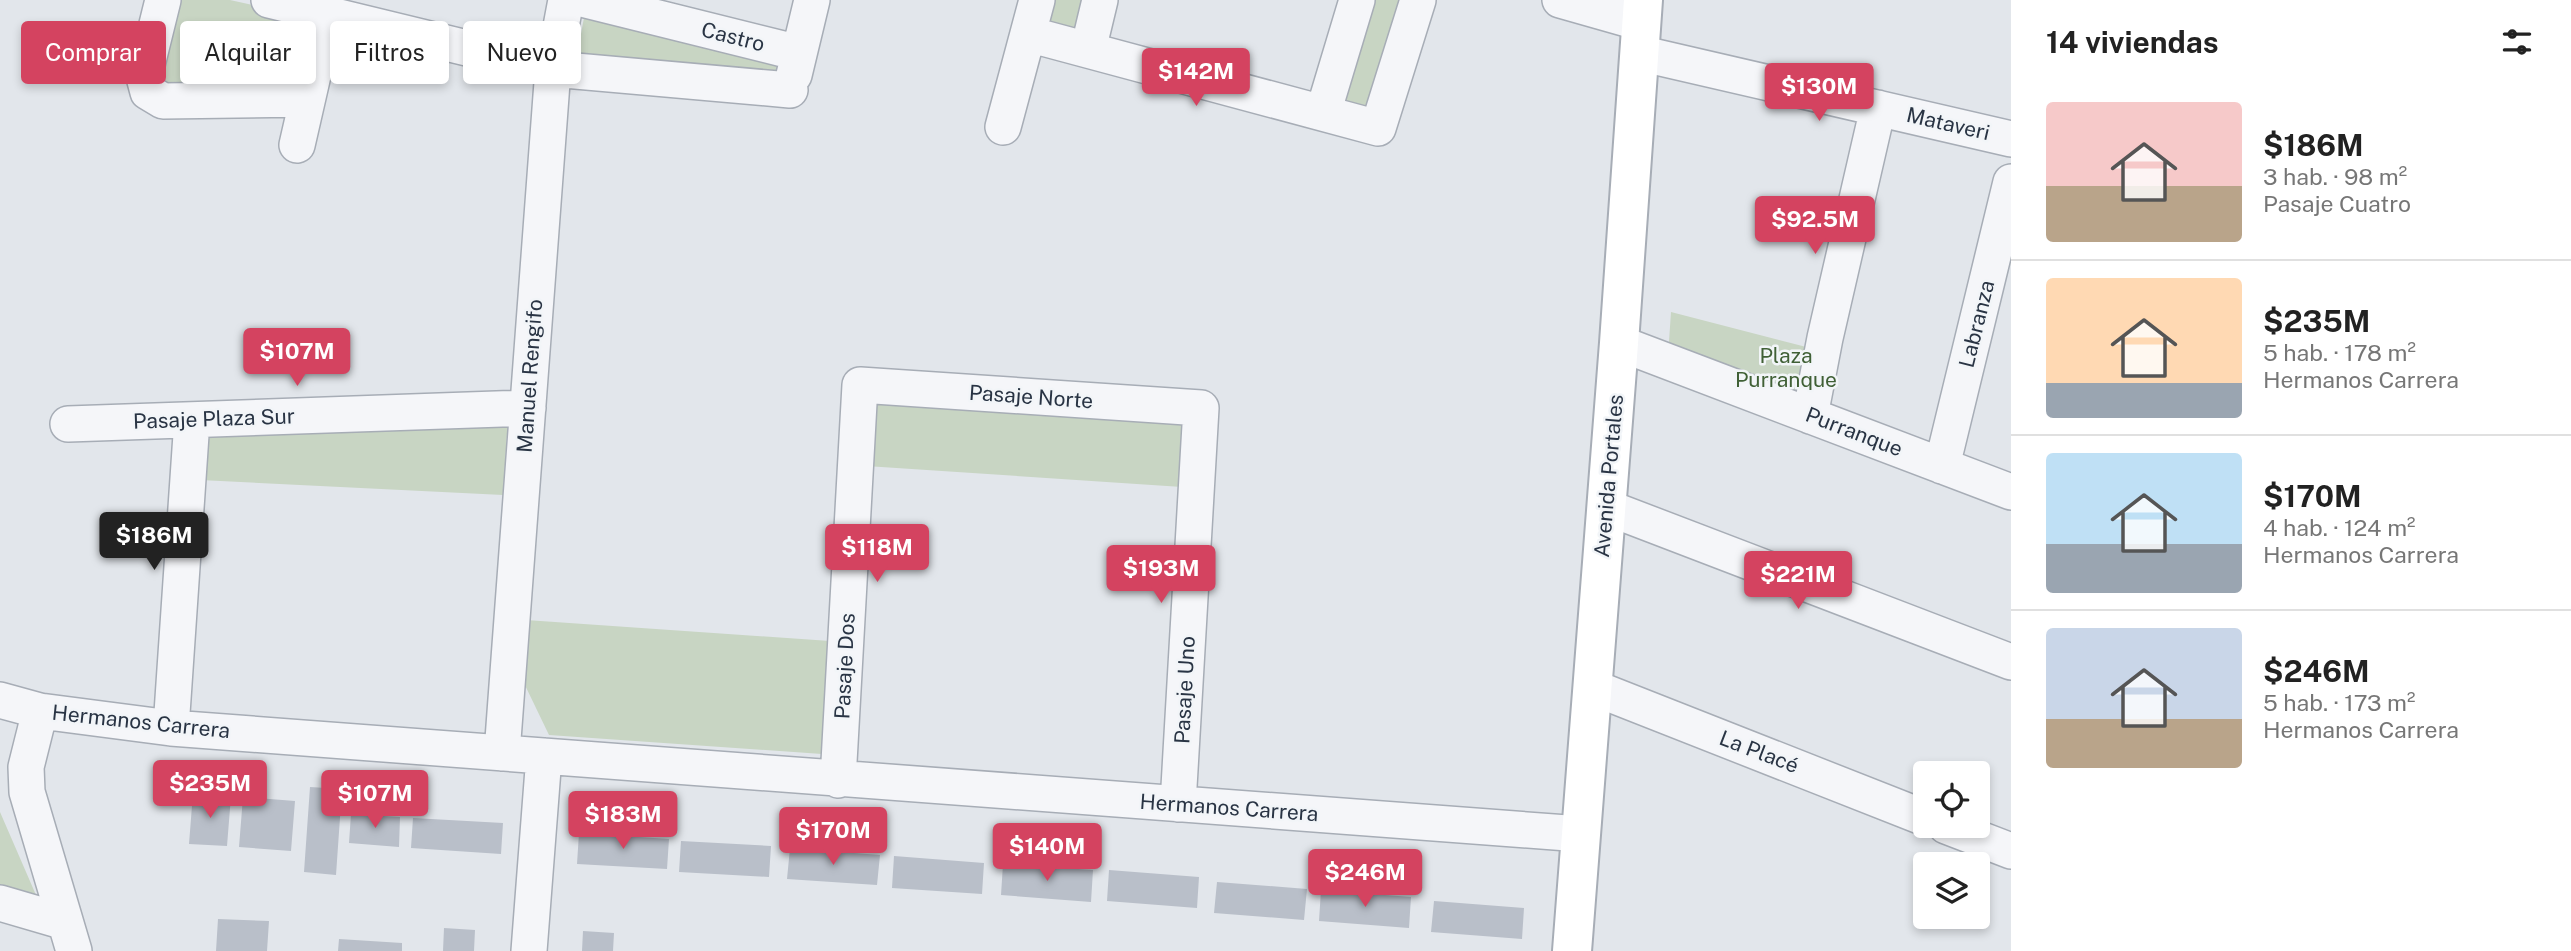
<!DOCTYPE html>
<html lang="es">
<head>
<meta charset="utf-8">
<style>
	body { margin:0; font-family:"Public Sans",sans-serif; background:#f6f6f6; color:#222; height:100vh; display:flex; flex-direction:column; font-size:26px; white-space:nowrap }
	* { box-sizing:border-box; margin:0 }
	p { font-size:23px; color:#767676 }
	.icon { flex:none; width:38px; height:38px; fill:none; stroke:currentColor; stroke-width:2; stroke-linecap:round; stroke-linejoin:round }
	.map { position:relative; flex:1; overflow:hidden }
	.drawer { display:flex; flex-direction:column; background:#fff; width:560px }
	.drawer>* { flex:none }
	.guide { position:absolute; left:21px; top:21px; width:665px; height:63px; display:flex; gap:14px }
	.buttons { position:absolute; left:1913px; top:761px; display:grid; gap:14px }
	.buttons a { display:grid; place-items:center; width:77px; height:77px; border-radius:7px; background:#fff; box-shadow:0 4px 10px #0003; font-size:35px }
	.price { position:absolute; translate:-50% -60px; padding:0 16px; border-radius:7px; background:#d44360; color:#fff; font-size:23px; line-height:46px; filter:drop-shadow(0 2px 4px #0008) }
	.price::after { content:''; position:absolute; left:50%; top:42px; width:21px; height:16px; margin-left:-10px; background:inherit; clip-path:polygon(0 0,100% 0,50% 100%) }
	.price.current { background:#222; color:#fff }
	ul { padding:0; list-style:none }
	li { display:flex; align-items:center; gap:21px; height:175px; padding:0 35px }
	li+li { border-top:2px solid #e0e0e0 }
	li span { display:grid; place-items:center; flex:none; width:196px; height:140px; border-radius:7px; color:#555 }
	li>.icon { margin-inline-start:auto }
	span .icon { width:84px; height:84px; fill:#fffc; stroke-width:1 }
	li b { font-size:30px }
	h2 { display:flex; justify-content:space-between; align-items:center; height:84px; padding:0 35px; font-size:30px }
	.pill { padding:0 24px; border-radius:7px; background:#fff; box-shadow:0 4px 10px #0003; font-size:24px; line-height:63px }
	.pill.current { background:#d44360; color:#fff }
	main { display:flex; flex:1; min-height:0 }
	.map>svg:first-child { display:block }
	.green { fill:#c8d5c3 }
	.building { fill:#b9bfc9 }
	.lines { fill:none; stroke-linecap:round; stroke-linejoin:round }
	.minor-casing { stroke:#a7adb6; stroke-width:38 }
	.secondary-casing { stroke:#a7adb6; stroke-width:42 }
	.minor { stroke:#f5f6f9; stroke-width:35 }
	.secondary { stroke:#fff; stroke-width:38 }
	.labels { text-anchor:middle; stroke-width:5; stroke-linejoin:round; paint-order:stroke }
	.street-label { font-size:21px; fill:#293444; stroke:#f2f5f8 }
	.park-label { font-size:21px; fill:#406036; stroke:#f2f5f8 }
</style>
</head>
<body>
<main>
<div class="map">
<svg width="2011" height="951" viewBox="0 0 2011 951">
	<rect width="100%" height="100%" fill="#e2e6eb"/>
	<!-- green -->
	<path class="green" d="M 173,0 L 230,0 L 315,19 L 297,87 L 171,90 L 157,80 Z
		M 1052,0 L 1089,0 L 1078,39 L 1044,30 Z
		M 1369,0 L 1407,0 L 1372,115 L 1338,105 Z
		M 585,12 L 786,63 L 780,79 L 576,61 Z
		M 1671,312 L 1818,350 L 1807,403 L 1668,356 Z
		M 871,401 L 1187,422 L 1182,487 L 866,466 Z
		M 508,418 L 503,495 L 200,480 L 202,429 Z
		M 526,620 L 830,641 L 822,754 L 549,735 L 522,679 Z
		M 0,812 L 36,895 L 0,884 Z"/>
	<!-- building -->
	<path class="building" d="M 310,787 L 342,789 L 336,875 L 304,872 Z
		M 193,793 L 231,796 L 227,846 L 189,844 Z
		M 243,797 L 295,801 L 291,851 L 239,847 Z
		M 351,814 L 400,817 L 399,847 L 349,843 Z
		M 413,818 L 503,823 L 501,854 L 411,848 Z
		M 579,833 L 669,839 L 667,869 L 577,864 Z
		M 681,841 L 771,846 L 769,877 L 679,872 Z
		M 790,848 L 880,855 L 877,885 L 787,879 Z
		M 894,856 L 984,863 L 982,894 L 892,888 Z
		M 1003,864 L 1093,870 L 1091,902 L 1001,895 Z
		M 1109,870 L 1199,877 L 1197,908 L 1107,901 Z
		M 1217,882 L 1307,889 L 1304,920 L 1214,913 Z
		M 1321,890 L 1411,897 L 1409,928 L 1319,921 Z
		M 1434,901 L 1524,908 L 1522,939 L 1431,932 Z
		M 218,919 L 269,921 L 267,951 L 216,951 Z
		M 444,928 L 475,930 L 474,951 L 443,951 Z
		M 583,931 L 614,933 L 613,951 L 582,951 Z
		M 339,939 L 402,943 L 402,951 L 338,951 Z"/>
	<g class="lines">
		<defs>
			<path id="minor" d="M 163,0 L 144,77 L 148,92 L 163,101 L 307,99
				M 269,0 L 553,69 L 790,90
				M 586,0 L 799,53
				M 1560,0 L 1641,23
				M 1028,34 L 1378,128 L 1418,0
				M 1088,50 L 1100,0
				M 1639,53 L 2011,139
				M 794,75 L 812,0
				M 1323,113 L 1357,0
				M 1003,127 L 1037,0
				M 297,145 L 327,14
				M 1619,343 L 2011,492
				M 1810,416 L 1825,338 L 1878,108
				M 68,424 L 528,408
				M 1942,466 L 2011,182
				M 1606,507 L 2011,662
				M 1592,687 L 1925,818
				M 0,700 L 40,711 L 171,728 L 1581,834
				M 40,711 L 26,767 L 27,792 L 74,951
				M 171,728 L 192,420
				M 502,753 L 553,69 L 566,0
				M 838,780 L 860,385 L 1201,408 L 1178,804
				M 1946,826 L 2011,851
				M 0,903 L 65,922
				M 529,951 L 544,756"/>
			<path id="secondary" d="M 1572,951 L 1619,343 L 1643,0"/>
		</defs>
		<!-- minor casing -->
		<use href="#minor" class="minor-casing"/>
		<!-- secondary casing -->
		<use href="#secondary" class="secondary-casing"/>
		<!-- minor -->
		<use href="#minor" class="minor"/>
		<!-- secondary -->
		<use href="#secondary" class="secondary"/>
	</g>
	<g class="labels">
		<!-- street labels -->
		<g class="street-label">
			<text transform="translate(733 37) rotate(14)" y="7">Castro</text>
			<text transform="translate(1948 124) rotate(13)" y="7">Mataveri</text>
			<text transform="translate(1977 324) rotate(-76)" y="7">Labranza</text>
			<text transform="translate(530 376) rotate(-86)" y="7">Manuel Rengifo</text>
			<text transform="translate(1031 397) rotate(4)" y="7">Pasaje Norte</text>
			<text transform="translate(214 419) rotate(-2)" y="7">Pasaje Plaza Sur</text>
			<text transform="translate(1854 432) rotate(21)" y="7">Purranque</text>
			<text transform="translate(1609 476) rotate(-85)" y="7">Avenida Portales</text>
			<text transform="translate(845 666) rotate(-87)" y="7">Pasaje Dos</text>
			<text transform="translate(1185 690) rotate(-87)" y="7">Pasaje Uno</text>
			<text transform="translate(141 722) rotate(6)" y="7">Hermanos Carrera</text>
			<text transform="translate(1759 752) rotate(21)" y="7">La Placé</text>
			<text transform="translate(1229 808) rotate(4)" y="7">Hermanos Carrera</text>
		</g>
		<!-- park labels -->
		<g class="park-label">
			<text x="1786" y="363">Plaza<tspan x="1786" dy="24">Purranque</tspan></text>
		</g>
	</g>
</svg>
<div class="buttons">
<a><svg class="icon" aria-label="locate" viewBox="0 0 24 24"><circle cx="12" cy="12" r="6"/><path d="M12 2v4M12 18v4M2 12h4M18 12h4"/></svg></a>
<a><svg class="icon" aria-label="layers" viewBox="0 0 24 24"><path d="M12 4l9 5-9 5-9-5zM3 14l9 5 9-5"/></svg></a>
</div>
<b class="price" style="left:1196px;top:108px">$142M</b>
<b class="price" style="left:1819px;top:123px">$130M</b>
<b class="price" style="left:1815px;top:256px">$92.5M</b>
<b class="price" style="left:297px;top:388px">$107M</b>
<b class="price current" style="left:154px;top:572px">$186M</b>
<b class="price" style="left:877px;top:584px">$118M</b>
<b class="price" style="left:1161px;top:605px">$193M</b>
<b class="price" style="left:1798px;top:611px">$221M</b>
<b class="price" style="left:210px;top:820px">$235M</b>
<b class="price" style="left:375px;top:830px">$107M</b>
<b class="price" style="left:623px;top:851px">$183M</b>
<b class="price" style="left:833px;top:867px">$170M</b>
<b class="price" style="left:1047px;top:883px">$140M</b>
<b class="price" style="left:1365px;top:909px">$246M</b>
<div class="guide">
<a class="pill current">Comprar</a>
<a class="pill">Alquilar</a>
<a class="pill">Filtros</a>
<a class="pill">Nuevo</a>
</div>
</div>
<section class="drawer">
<h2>14 viviendas<svg class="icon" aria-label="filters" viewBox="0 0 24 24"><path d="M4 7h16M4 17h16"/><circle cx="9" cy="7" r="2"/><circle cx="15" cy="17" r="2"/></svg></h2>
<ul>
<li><span style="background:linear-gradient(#f6c9c9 60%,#b9a48a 0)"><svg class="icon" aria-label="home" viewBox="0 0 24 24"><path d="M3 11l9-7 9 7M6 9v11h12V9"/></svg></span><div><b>$186M</b><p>3 hab. · 98 m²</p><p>Pasaje Cuatro</p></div></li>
<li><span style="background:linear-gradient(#ffd9b3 75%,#9aa5b1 0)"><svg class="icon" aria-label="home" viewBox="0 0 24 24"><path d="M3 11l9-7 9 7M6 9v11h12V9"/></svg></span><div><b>$235M</b><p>5 hab. · 178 m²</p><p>Hermanos Carrera</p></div></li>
<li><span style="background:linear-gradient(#bfe0f5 65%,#9aa5b1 0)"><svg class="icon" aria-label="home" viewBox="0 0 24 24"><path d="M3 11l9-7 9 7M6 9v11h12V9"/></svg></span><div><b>$170M</b><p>4 hab. · 124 m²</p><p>Hermanos Carrera</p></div></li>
<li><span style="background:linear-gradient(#c9d6e8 65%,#b9a48a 0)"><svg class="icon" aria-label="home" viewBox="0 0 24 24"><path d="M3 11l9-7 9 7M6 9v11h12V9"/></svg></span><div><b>$246M</b><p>5 hab. · 173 m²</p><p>Hermanos Carrera</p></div></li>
</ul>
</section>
</main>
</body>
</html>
